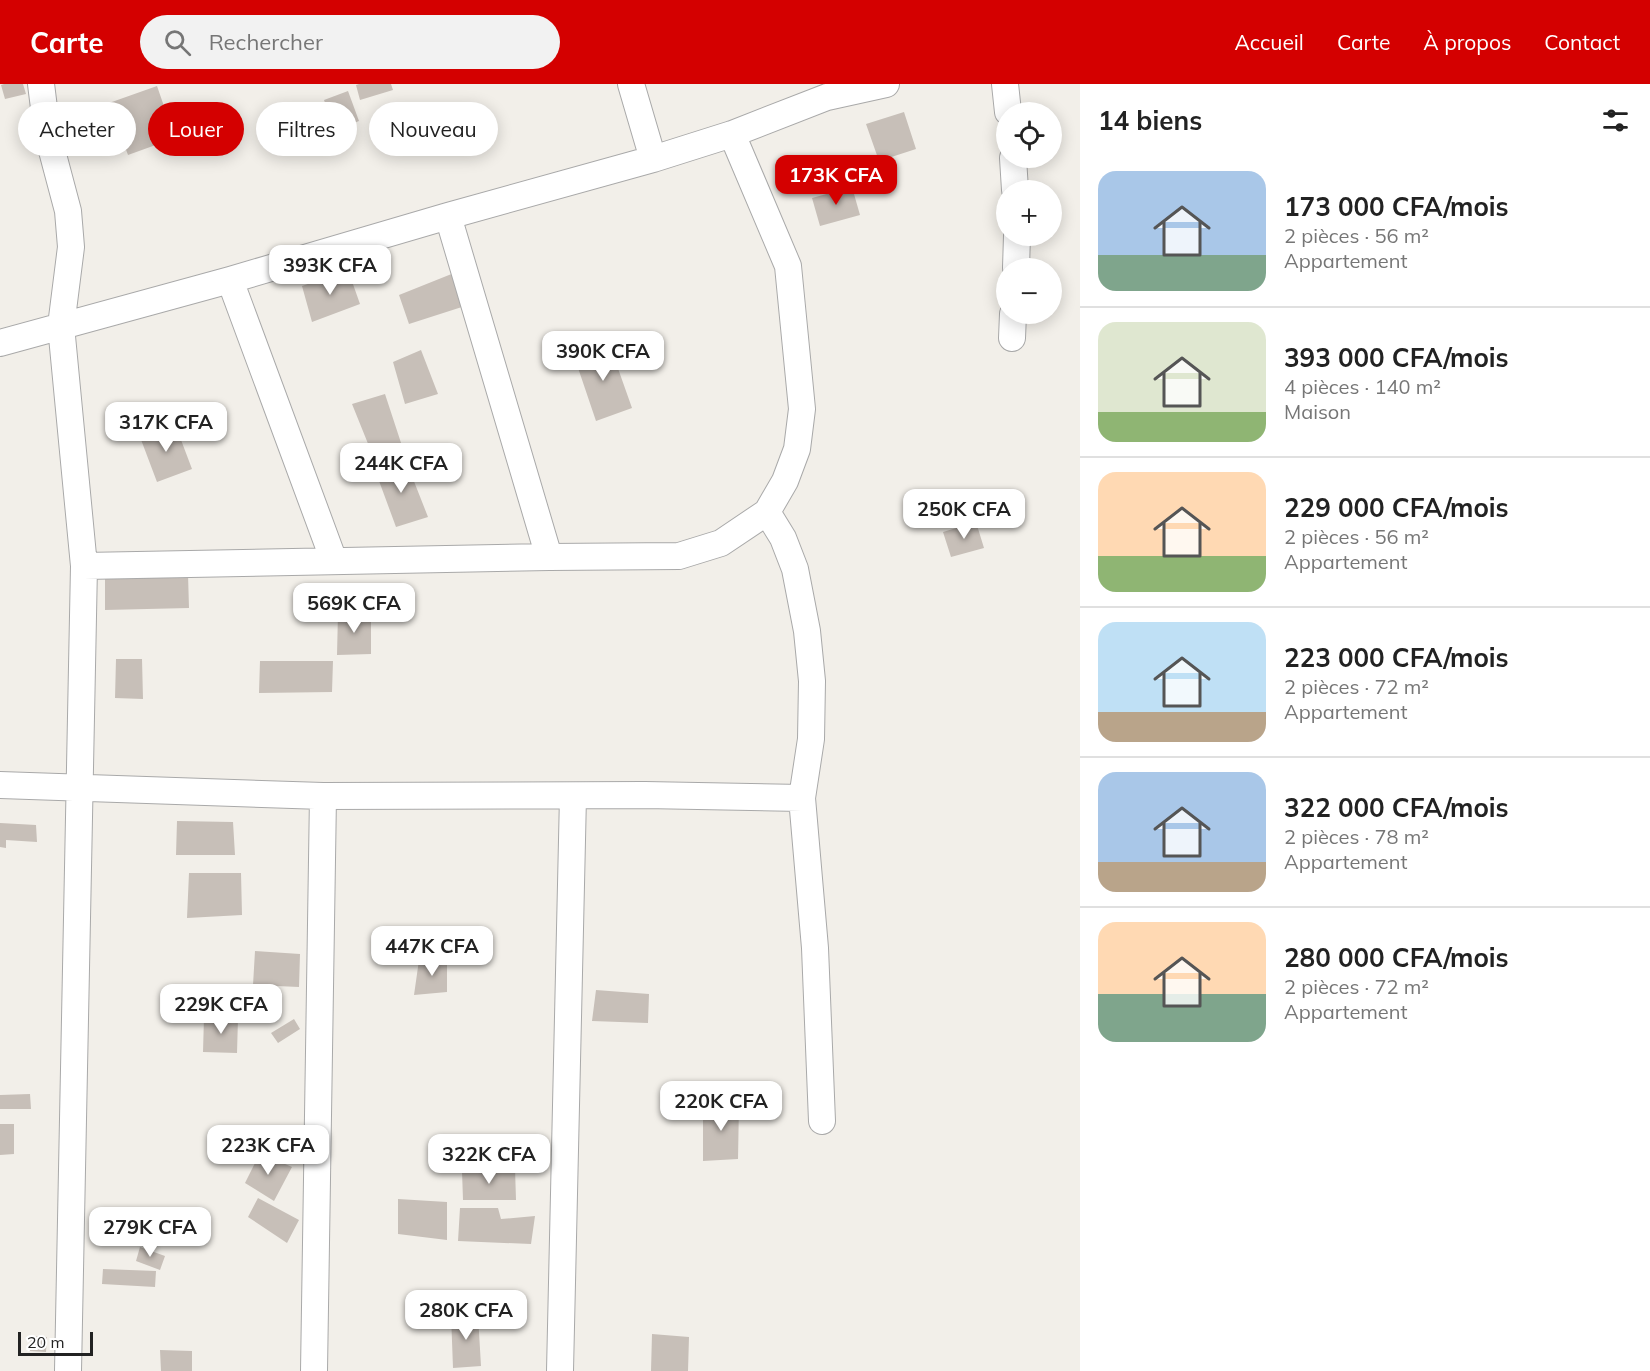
<!DOCTYPE html>
<html lang="fr">
<head>
<meta charset="utf-8">
<style>
	body { margin:0; font-family:Mulish,sans-serif; background:#f2f2f2; color:#222; height:100vh; display:flex; flex-direction:column; font-size:22px; white-space:nowrap }
	* { box-sizing:border-box; margin:0 }
	p { font-size:20px; color:#767676 }
	.icon { flex:none; width:33px; height:33px; fill:none; stroke:currentColor; stroke-width:2; stroke-linecap:round; stroke-linejoin:round }
	.map { position:relative; flex:1; overflow:hidden }
	.panel { display:flex; flex-direction:column; background:#fff; width:570px }
	.panel>* { flex:none }
	.guide { position:absolute; left:18px; top:18px; width:570px; height:54px; display:flex; gap:12px }
	.buttons { position:absolute; left:996px; top:18px; display:grid; gap:12px }
	.buttons a { display:grid; place-items:center; width:66px; height:66px; border-radius:50%; background:#fff; box-shadow:0 3px 15px #0003; font-size:30px }
	.scale { position:absolute; left:18px; bottom:15px; width:75px; box-sizing:border-box; padding-left:6px; border:3px solid #222; border-top:0; font-size:16px; line-height:21px; white-space:nowrap; color:#222; -webkit-text-stroke:4px #fff; paint-order:stroke }
	.price { position:absolute; translate:-50% -51px; padding:0 14px; border-radius:12px; background:#fff; color:#222; font-size:20px; line-height:39px; filter:drop-shadow(0 2px 3px #0008) }
	.price::after { content:''; position:absolute; left:50%; top:36px; width:18px; height:14px; margin-left:-9px; background:inherit; clip-path:polygon(0 0,100% 0,50% 100%) }
	.price.on { background:#d40000; color:#fff }
	ul { padding:0; list-style:none }
	li { display:flex; align-items:center; gap:18px; height:150px; padding:0 18px }
	li+li { border-top:2px solid #e0e0e0 }
	li span { display:grid; place-items:center; flex:none; width:168px; height:120px; border-radius:18px; color:#555 }
	li>.icon { margin-inline-start:auto }
	span .icon { width:72px; height:72px; fill:#fffc; stroke-width:1 }
	li b { font-size:26px }
	h2 { display:flex; justify-content:space-between; align-items:center; height:72px; padding:0 18px; font-size:26px }
	.pill { padding:0 21px; border-radius:27px; background:#fff; box-shadow:0 3px 15px #0003; font-size:21px; line-height:54px }
	.pill.on { background:#d40000; color:#fff }
	header { display:flex; align-items:center; gap:36px; box-sizing:border-box; height:84px; padding:0 30px; background:#d40000; color:#fff }
	header strong { font-size:28px }
	nav { display:flex; gap:33px; margin-inline-start:auto; font-size:21px }
	.search { width:420px; height:54px; background:#f2f2f2; display:flex; align-items:center; gap:15px; box-sizing:border-box; padding:0 21px; border-radius:33px; color:#767676; font-size:22px }
	main { display:flex; flex:1; min-height:0 }
	.map>svg:first-child { display:block }
	.building { fill:#c7bfb8 }
	.lines { fill:none; stroke-linecap:round; stroke-linejoin:round }
	.minor-casing { stroke:#a9a9a9; stroke-width:28 }
	.minor { stroke:#fff; stroke-width:26 }
</style>
</head>
<body>
<header>
<strong>Carte</strong>
<div class="search"><svg class="icon" aria-label="search" viewBox="0 0 24 24"><circle cx="10" cy="10" r="6"/><path d="M15 15l6 6"/></svg>Rechercher</div>
<nav><a>Accueil</a><a>Carte</a><a>À propos</a><a>Contact</a></nav>
</header>
<main>
<div class="map">
<svg width="1080" height="1287" viewBox="0 0 1080 1287">
	<rect width="100%" height="100%" fill="#f2efe9"/>
	<!-- building -->
	<path class="building" d="M 4,0 L 23,0 L 26,10 L 5,15 L 1,1 Z
		M 359,0 L 391,0 L 393,6 L 360,16 L 356,1 Z
		M 157,2 L 175,54 L 128,71 L 109,19 Z
		M 348,7 L 359,37 L 335,46 L 324,16 Z
		M 904,28 L 916,65 L 879,77 L 866,40 Z
		M 852,103 L 860,131 L 820,142 L 812,114 Z
		M 348,186 L 360,220 L 312,238 L 302,202 Z
		M 454,189 L 465,222 L 409,240 L 399,211 Z
		M 609,259 L 632,324 L 596,337 L 574,272 Z
		M 421,266 L 438,310 L 405,320 L 393,278 Z
		M 385,310 L 404,368 L 375,377 L 352,320 Z
		M 175,340 L 192,385 L 157,398 L 140,353 Z
		M 406,377 L 428,433 L 396,443 L 375,386 Z
		M 976,438 L 984,464 L 951,473 L 943,448 Z
		M 105,490 L 188,490 L 189,524 L 105,526 Z
		M 371,528 L 371,570 L 337,571 L 338,529 Z
		M 116,575 L 142,575 L 143,615 L 115,614 Z
		M 260,577 L 333,577 L 332,608 L 259,609 Z
		M 177,737 L 233,738 L 235,771 L 176,771 Z
		M 0,739 L 36,741 L 37,758 L 6,756 L 6,764 L 0,763 Z
		M 189,789 L 241,789 L 242,831 L 187,834 Z
		M 255,867 L 300,870 L 299,903 L 253,901 Z
		M 419,876 L 447,876 L 447,908 L 414,911 Z
		M 596,906 L 649,910 L 648,939 L 592,937 Z
		M 204,933 L 238,934 L 237,969 L 203,968 Z
		M 294,935 L 300,945 L 278,959 L 271,949 Z
		M 30,1010 L 31,1025 L 0,1025 L 0,1011 Z
		M 703,1019 L 739,1020 L 738,1075 L 703,1077 Z
		M 0,1040 L 14,1040 L 14,1070 L 0,1071 Z
		M 260,1069 L 292,1083 L 274,1117 L 245,1099 Z
		M 515,1084 L 516,1116 L 463,1116 L 462,1087 Z
		M 258,1114 L 299,1136 L 287,1159 L 248,1133 Z
		M 398,1115 L 447,1118 L 447,1156 L 398,1150 Z
		M 460,1124 L 498,1124 L 501,1135 L 535,1132 L 531,1160 L 458,1157 Z
		M 140,1163 L 165,1172 L 160,1186 L 136,1177 Z
		M 103,1185 L 156,1187 L 155,1203 L 102,1200 Z
		M 451,1230 L 478,1231 L 481,1282 L 453,1284 Z
		M 652,1250 L 689,1253 L 688,1287 L 651,1287 Z
		M 31,1252 L 47,1253 L 46,1268 L 30,1267 Z
		M 160,1266 L 192,1267 L 192,1287 L 161,1287 Z"/>
	<g class="lines">
		<defs>
			<path id="minor" d="M 41,0 L 47,48 L 68,127 L 71,163 L 61,242 L 84,482 L 68,1287
				M 631,0 L 653,75
				M 1005,0 L 1008,28
				M 1013,74 L 1015,106
				M 448,132 L 549,473
				M 1016,184 L 1017,152
				M 230,196 L 334,477
				M 1012,254 L 1013,230
				M 0,259 L 230,196 L 448,132 L 653,75 L 732,50 L 827,13 L 886,0
				M 767,428 L 783,454 L 795,485 L 807,547 L 812,597 L 811,655 L 802,714 L 815,864 L 822,1037
				M 84,482 L 549,473 L 679,472 L 721,459 L 767,428 L 785,397 L 797,365 L 802,325 L 788,182 L 732,50
				M 0,701 L 323,712 L 645,711 L 802,714
				M 314,1287 L 323,712
				M 560,1287 L 573,712"/>
		</defs>
		<!-- minor casing -->
		<use href="#minor" class="minor-casing"/>
		<!-- minor -->
		<use href="#minor" class="minor"/>
	</g>
</svg>
<div class="buttons">
<a><svg class="icon" aria-label="locate" viewBox="0 0 24 24"><circle cx="12" cy="12" r="6"/><path d="M12 2v4M12 18v4M2 12h4M18 12h4"/></svg></a>
<a>+</a>
<a>−</a>
</div>
<div class="scale">20 m</div>
<b class="price on" style="left:836px;top:122px">173K CFA</b>
<b class="price" style="left:330px;top:212px">393K CFA</b>
<b class="price" style="left:603px;top:298px">390K CFA</b>
<b class="price" style="left:166px;top:369px">317K CFA</b>
<b class="price" style="left:401px;top:410px">244K CFA</b>
<b class="price" style="left:964px;top:456px">250K CFA</b>
<b class="price" style="left:354px;top:550px">569K CFA</b>
<b class="price" style="left:432px;top:893px">447K CFA</b>
<b class="price" style="left:221px;top:951px">229K CFA</b>
<b class="price" style="left:721px;top:1048px">220K CFA</b>
<b class="price" style="left:268px;top:1092px">223K CFA</b>
<b class="price" style="left:489px;top:1101px">322K CFA</b>
<b class="price" style="left:150px;top:1174px">279K CFA</b>
<b class="price" style="left:466px;top:1257px">280K CFA</b>
<div class="guide">
<a class="pill">Acheter</a>
<a class="pill on">Louer</a>
<a class="pill">Filtres</a>
<a class="pill">Nouveau</a>
</div>
</div>
<section class="panel">
<h2>14 biens<svg class="icon" aria-label="filters" viewBox="0 0 24 24"><path d="M4 7h16M4 17h16"/><circle cx="9" cy="7" r="2"/><circle cx="15" cy="17" r="2"/></svg></h2>
<ul>
<li><span style="background:linear-gradient(#a9c7e8 70%,#7fa58c 0)"><svg class="icon" aria-label="home" viewBox="0 0 24 24"><path d="M3 11l9-7 9 7M6 9v11h12V9"/></svg></span><div><b>173 000 CFA/mois</b><p>2 pièces · 56 m²</p><p>Appartement</p></div></li>
<li><span style="background:linear-gradient(#dfe7d0 75%,#8fb573 0)"><svg class="icon" aria-label="home" viewBox="0 0 24 24"><path d="M3 11l9-7 9 7M6 9v11h12V9"/></svg></span><div><b>393 000 CFA/mois</b><p>4 pièces · 140 m²</p><p>Maison</p></div></li>
<li><span style="background:linear-gradient(#ffd9b3 70%,#8fb573 0)"><svg class="icon" aria-label="home" viewBox="0 0 24 24"><path d="M3 11l9-7 9 7M6 9v11h12V9"/></svg></span><div><b>229 000 CFA/mois</b><p>2 pièces · 56 m²</p><p>Appartement</p></div></li>
<li><span style="background:linear-gradient(#bfe0f5 75%,#b9a48a 0)"><svg class="icon" aria-label="home" viewBox="0 0 24 24"><path d="M3 11l9-7 9 7M6 9v11h12V9"/></svg></span><div><b>223 000 CFA/mois</b><p>2 pièces · 72 m²</p><p>Appartement</p></div></li>
<li><span style="background:linear-gradient(#a9c7e8 75%,#b9a48a 0)"><svg class="icon" aria-label="home" viewBox="0 0 24 24"><path d="M3 11l9-7 9 7M6 9v11h12V9"/></svg></span><div><b>322 000 CFA/mois</b><p>2 pièces · 78 m²</p><p>Appartement</p></div></li>
<li><span style="background:linear-gradient(#ffd9b3 60%,#7fa58c 0)"><svg class="icon" aria-label="home" viewBox="0 0 24 24"><path d="M3 11l9-7 9 7M6 9v11h12V9"/></svg></span><div><b>280 000 CFA/mois</b><p>2 pièces · 72 m²</p><p>Appartement</p></div></li>
</ul>
</section>
</main>
</body>
</html>
